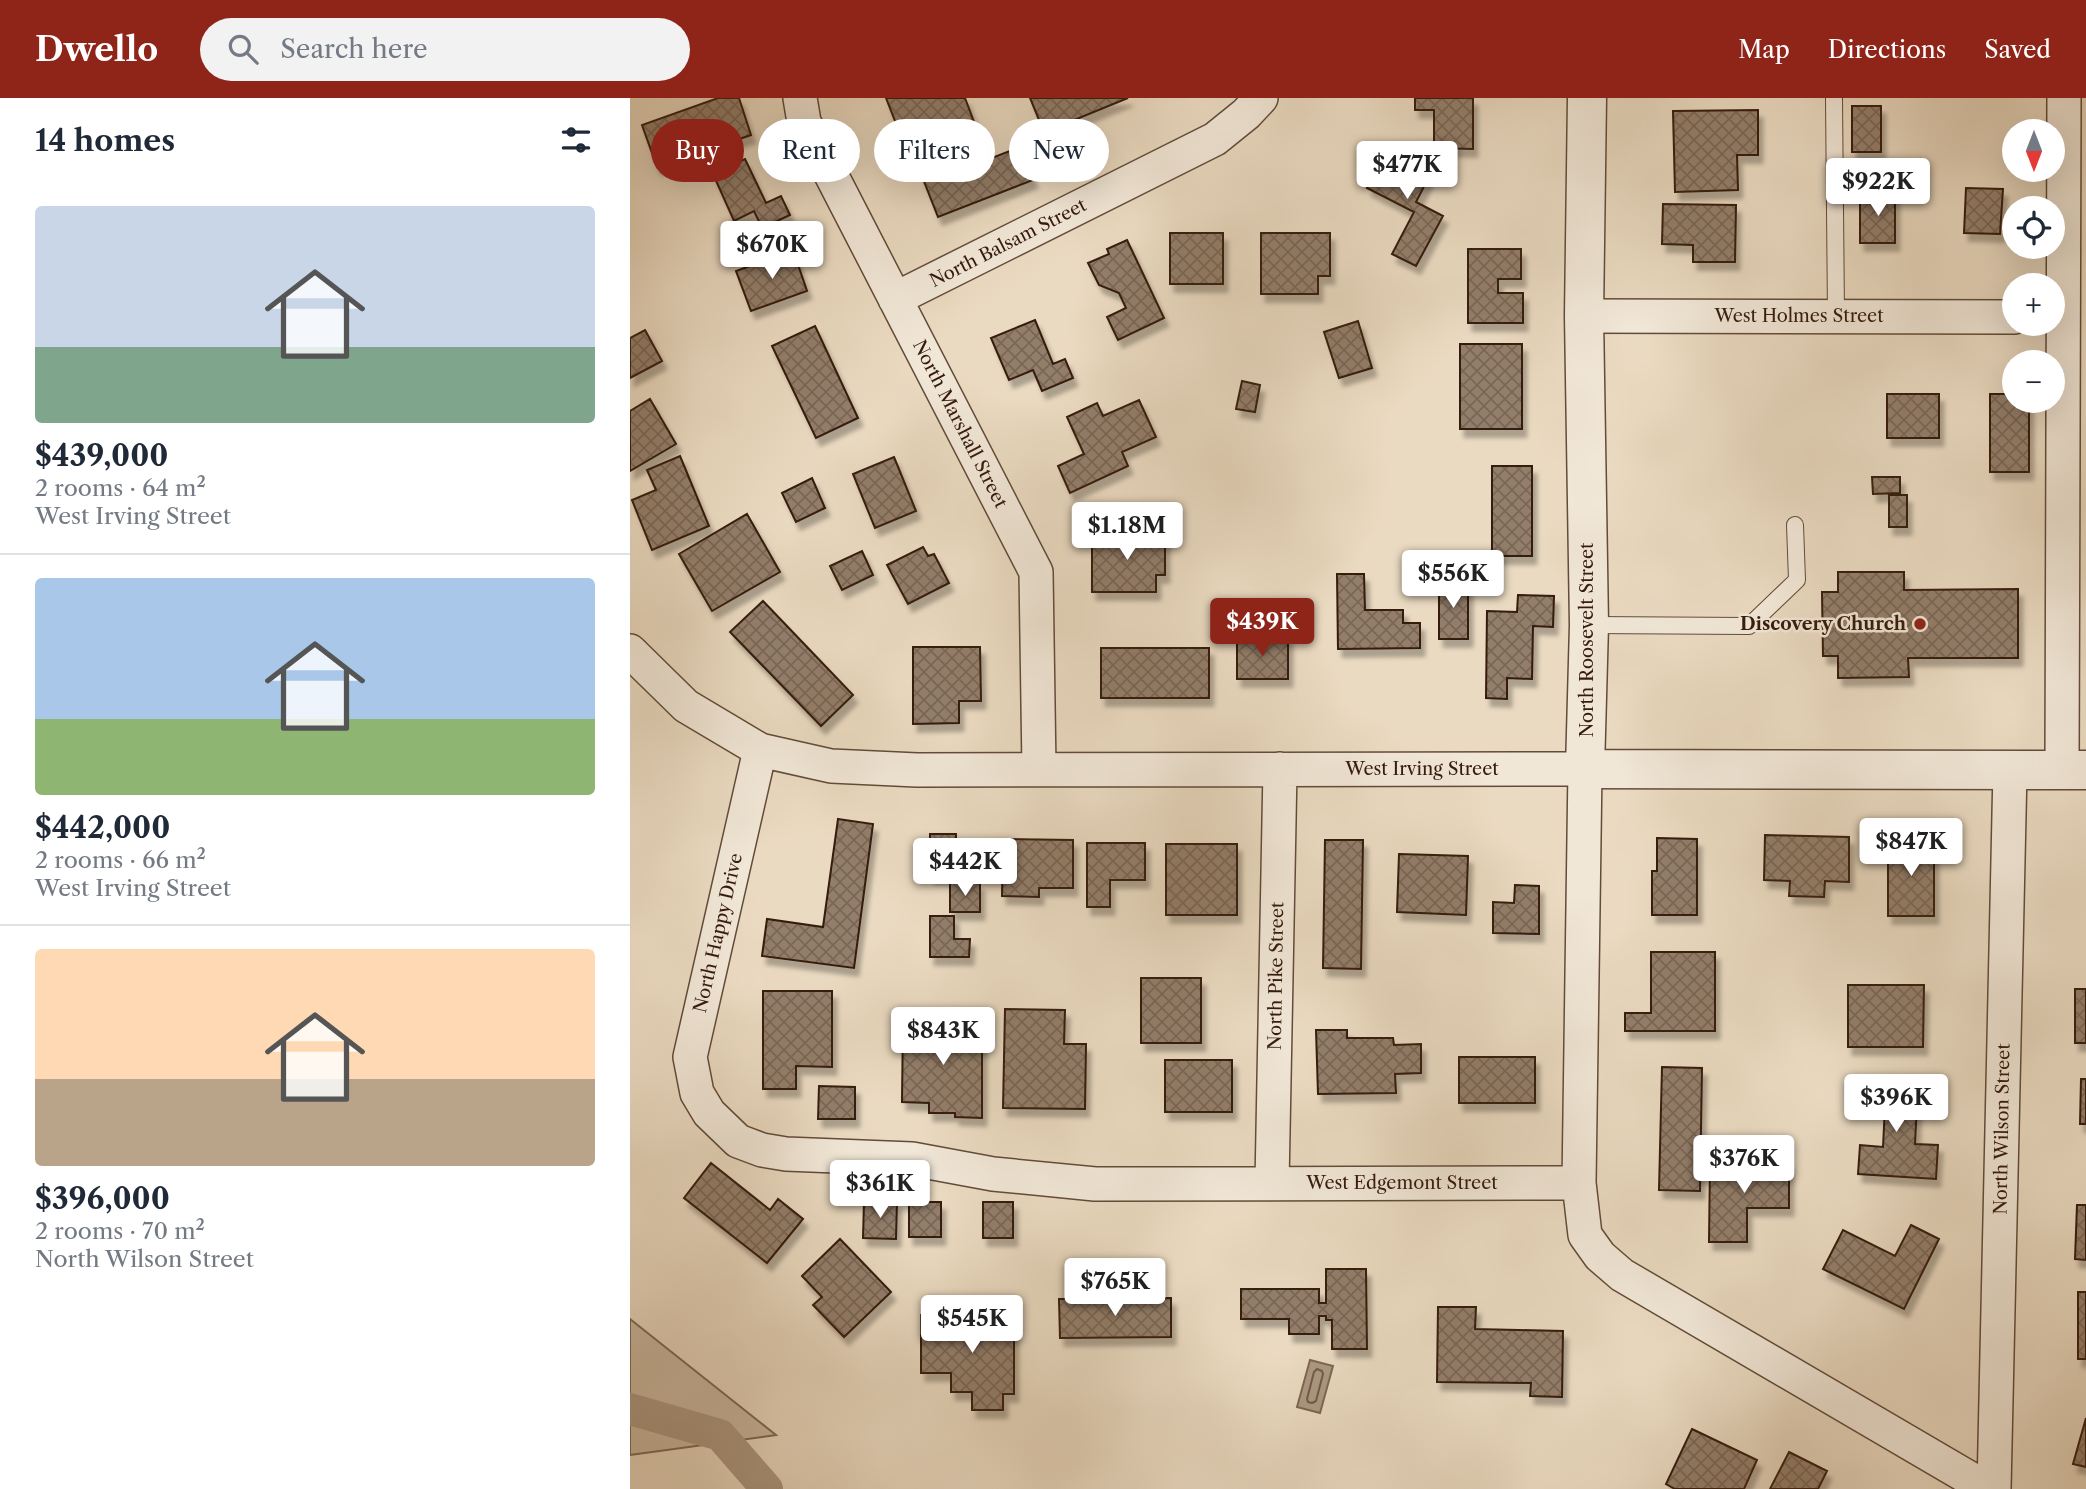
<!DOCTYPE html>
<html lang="en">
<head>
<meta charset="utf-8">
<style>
	body { margin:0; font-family:"Libre Caslon Text",serif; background:#f2f2f3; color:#1f2937; height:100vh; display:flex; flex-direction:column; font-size:26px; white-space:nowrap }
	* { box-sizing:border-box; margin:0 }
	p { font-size:23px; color:#747a83 }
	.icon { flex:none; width:38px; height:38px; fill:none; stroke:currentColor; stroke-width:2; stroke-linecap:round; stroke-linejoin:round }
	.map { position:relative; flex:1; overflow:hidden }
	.drawer { display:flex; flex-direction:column; background:#fff; width:630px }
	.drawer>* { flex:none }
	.guide { position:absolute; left:21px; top:21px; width:665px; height:63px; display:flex; gap:14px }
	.needle { width:46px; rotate:180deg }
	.tools { position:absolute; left:1372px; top:21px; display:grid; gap:14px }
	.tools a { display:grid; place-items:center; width:63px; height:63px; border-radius:50%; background:#fff; box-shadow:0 7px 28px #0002; font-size:35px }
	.price { position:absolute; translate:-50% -60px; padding:0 16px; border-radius:7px; background:#fff; color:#222; font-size:23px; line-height:46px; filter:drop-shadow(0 2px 4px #0008) }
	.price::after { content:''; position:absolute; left:50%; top:42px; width:21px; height:16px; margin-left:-10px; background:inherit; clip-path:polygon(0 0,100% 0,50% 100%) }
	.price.current { background:#8f2418; color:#fff }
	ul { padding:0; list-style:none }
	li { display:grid; align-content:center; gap:14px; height:371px; padding:0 35px }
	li+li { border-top:2px solid #e0e1e3 }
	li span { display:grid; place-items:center; height:217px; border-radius:7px; color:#555 }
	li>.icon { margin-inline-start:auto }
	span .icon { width:126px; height:126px; fill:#fffc; stroke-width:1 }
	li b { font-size:30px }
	h2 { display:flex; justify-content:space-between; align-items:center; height:84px; padding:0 35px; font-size:30px }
	.chip { padding:0 24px; border-radius:32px; background:#fff; box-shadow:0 7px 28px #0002; font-size:24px; line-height:63px }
	.chip.current { background:#8f2418; color:#fff }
	header { display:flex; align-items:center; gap:42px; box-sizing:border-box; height:98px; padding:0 35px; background:#8f2418; color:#fff }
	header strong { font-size:33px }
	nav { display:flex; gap:38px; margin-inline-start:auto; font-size:24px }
	.search { width:490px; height:63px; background:#f2f2f3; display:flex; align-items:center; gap:18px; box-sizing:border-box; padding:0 24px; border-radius:38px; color:#747a83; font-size:26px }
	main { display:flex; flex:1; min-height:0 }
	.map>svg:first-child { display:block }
	.green { fill:#cbbaa2; stroke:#806a57; stroke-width:2 }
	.water { fill:#ac9983; stroke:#7c6753; stroke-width:2 }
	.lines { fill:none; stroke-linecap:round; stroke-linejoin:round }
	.shore { stroke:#705a48; stroke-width:2 }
	.canal { stroke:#ac9983; stroke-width:32 }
	.building { fill:url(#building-cross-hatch); stroke:#351b0c; stroke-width:2; filter:url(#shadow) }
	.service-casing { stroke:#624b39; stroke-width:18 }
	.minor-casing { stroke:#624b39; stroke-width:36 }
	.tertiary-casing { stroke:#624b39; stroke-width:41 }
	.service { stroke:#f1e7d7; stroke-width:16 }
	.minor { stroke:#f1e7d7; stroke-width:33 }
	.tertiary { stroke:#f1e7d7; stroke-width:38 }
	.poi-dot { fill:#8f2418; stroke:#f1e7d7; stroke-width:2.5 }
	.labels { text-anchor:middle; stroke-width:5; stroke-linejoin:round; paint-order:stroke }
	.street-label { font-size:18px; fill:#351b0c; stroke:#f1e7d7 }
	.poi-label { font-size:18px; font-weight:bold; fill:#351b0c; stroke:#f1e7d7; text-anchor:end }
</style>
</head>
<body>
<header>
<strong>Dwello</strong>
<div class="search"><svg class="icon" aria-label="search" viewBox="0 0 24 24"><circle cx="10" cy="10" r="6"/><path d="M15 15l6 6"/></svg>Search here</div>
<nav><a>Map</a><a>Directions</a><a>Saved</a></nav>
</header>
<main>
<section class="drawer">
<h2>14 homes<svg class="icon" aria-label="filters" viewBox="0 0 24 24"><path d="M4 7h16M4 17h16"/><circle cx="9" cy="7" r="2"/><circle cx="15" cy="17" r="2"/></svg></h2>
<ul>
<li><span style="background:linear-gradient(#c9d6e8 65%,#7fa58c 0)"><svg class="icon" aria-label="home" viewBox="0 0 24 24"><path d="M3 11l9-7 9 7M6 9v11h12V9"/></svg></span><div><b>$439,000</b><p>2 rooms · 64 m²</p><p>West Irving Street</p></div></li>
<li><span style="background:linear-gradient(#a9c7e8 65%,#8fb573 0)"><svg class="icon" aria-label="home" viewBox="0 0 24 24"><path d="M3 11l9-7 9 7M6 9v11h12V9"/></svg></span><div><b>$442,000</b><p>2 rooms · 66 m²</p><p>West Irving Street</p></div></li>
<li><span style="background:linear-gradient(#ffd9b3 60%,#b9a48a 0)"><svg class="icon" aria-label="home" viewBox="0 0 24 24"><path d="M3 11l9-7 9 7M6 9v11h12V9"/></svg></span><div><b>$396,000</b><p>2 rooms · 70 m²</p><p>North Wilson Street</p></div></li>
</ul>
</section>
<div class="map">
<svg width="1456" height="1391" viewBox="0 0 1456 1391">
	<defs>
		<pattern id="building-cross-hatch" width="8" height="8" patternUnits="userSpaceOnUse" patternTransform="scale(1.75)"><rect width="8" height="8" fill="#937e6a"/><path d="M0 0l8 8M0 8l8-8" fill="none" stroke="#796656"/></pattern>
		<filter id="shadow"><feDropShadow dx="4.5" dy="8" stdDeviation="2" flood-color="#0004"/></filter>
	</defs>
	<rect width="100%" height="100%" fill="#eadac1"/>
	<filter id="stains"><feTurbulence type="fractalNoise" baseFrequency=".00286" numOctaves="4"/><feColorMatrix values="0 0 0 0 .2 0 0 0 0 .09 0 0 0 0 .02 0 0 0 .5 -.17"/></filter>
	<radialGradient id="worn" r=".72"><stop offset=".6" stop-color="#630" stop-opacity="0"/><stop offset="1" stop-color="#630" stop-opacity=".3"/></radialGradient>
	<!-- green -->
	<path class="green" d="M 0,1221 L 146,1337 L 0,1357 Z"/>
	<!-- water -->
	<path class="water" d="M 680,1262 L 703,1268 L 690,1315 L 667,1309 Z"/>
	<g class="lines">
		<!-- shore -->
		<path class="shore" d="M 687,1271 L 692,1273 L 693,1276 L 686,1303 L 682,1305 L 678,1304 L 677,1301 L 684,1274 Z"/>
		<!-- canal -->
		<path class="canal" d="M 0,1311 L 90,1337 L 137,1391"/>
	</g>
	<!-- building -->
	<path class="building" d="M 88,0 L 109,0 L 121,37 L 27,69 L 12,27 Z
		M 256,0 L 335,0 L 344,24 L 276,51 Z
		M 400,0 L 498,0 L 444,22 L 451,38 L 421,51 Z
		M 785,0 L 843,0 L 843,51 L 804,50 L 804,12 L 785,12 Z
		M 1222,8 L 1251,8 L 1251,54 L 1222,54 Z
		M 1128,12 L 1128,57 L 1107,57 L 1108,92 L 1045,94 L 1043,13 Z
		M 335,44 L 344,67 L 390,49 L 403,82 L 308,119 L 286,63 Z
		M 759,48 L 803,71 L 786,104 L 813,118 L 786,168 L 762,156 L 784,114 L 737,90 Z
		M 115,61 L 136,105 L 151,98 L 160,117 L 132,130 L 124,113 L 104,123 L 83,76 Z
		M 1336,90 L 1373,91 L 1370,136 L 1334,135 Z
		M 1230,95 L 1265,95 L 1265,145 L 1230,145 Z
		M 1033,106 L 1106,107 L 1105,164 L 1063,164 L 1063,147 L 1032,146 Z
		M 540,135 L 593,135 L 593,186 L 540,186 Z
		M 631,135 L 700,135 L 700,178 L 688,178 L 688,196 L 631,196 Z
		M 497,142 L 534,220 L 488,242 L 477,219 L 496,210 L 489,195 L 469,187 L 458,165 L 479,156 L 477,151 Z
		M 838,151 L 891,151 L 891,181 L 868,181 L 868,195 L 893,195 L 893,225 L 838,225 Z
		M 163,152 L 177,193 L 121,213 L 106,173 Z
		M 405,222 L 423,266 L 435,261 L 443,280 L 412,293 L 403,272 L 379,282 L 361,240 Z
		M 728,223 L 742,270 L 709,280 L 694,234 Z
		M 185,228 L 228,320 L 186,340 L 142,248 Z
		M 15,232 L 32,263 L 0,280 L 0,240 Z
		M 830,246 L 892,246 L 892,331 L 830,331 Z
		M 612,283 L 630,287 L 625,314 L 606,311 Z
		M 1257,296 L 1309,296 L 1309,340 L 1257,340 Z
		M 1360,296 L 1384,296 L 1384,303 L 1399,303 L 1399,374 L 1360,374 Z
		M 20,301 L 46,346 L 0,373 L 0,313 Z
		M 509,302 L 526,339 L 492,354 L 498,368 L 440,395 L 428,368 L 454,356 L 437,319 L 467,305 L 473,318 Z
		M 50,358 L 79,428 L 22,452 L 2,402 L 26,392 L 17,372 Z
		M 264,359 L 286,413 L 245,430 L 223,376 Z
		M 862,368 L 902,368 L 902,458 L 862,458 Z
		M 1242,379 L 1270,379 L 1270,395 L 1243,396 Z
		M 182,380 L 195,410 L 166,424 L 152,395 Z
		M 1259,397 L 1277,397 L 1277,429 L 1259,429 Z
		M 117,416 L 150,474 L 82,513 L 49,456 Z
		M 462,435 L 535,435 L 535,477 L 526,477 L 526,494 L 462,494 Z
		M 293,449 L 298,458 L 304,456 L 319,485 L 278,506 L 257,467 Z
		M 232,453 L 243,477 L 212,492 L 200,468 Z
		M 1208,474 L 1274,474 L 1274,492 L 1388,491 L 1388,560 L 1278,560 L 1279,579 L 1208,580 L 1208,558 L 1193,558 L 1192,494 L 1208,494 Z
		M 707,476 L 734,476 L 735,512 L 773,512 L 773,525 L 790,525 L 790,550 L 708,551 Z
		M 809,483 L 838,483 L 838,541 L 809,541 Z
		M 888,497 L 924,498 L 923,529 L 903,528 L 902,581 L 877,580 L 877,601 L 856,600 L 857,513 L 887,514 Z
		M 133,503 L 223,597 L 191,628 L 100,534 Z
		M 607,538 L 658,538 L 658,581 L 607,581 Z
		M 283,549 L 350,549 L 351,603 L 329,603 L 329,625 L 283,626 Z
		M 471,550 L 579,550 L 579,600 L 471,600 Z
		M 208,721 L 243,726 L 224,870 L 132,858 L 137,821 L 193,829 Z
		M 300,736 L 326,736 L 326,778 L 300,778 Z
		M 1135,737 L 1219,739 L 1219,784 L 1195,783 L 1194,799 L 1159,798 L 1160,783 L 1134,782 Z
		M 1027,740 L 1067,741 L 1067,817 L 1022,817 L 1022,773 L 1027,773 Z
		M 373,741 L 443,742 L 443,790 L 409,790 L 409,799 L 372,798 Z
		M 695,742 L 733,742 L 731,871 L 693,870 Z
		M 1258,742 L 1304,742 L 1304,818 L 1258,818 Z
		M 457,745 L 515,745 L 515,782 L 480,782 L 480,809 L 457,809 Z
		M 536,746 L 607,746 L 607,817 L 536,817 Z
		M 769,756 L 838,758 L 836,817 L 767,814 Z
		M 320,785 L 350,785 L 350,814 L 320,814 Z
		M 885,787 L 909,788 L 909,836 L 863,835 L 863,804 L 884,805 Z
		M 300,818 L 324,818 L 324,841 L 340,841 L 339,859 L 300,859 Z
		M 1021,854 L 1085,854 L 1085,933 L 995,933 L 995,915 L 1021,915 Z
		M 511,880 L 571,880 L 571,945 L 511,945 Z
		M 1218,887 L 1294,887 L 1293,949 L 1218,949 Z
		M 1445,891 L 1456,891 L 1456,945 L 1445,945 Z
		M 133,893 L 202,893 L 202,969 L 166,968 L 166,991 L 133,991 Z
		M 375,911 L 435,912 L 434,946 L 456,946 L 455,1011 L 373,1010 Z
		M 273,922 L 327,922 L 327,933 L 352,933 L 352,1020 L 325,1019 L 325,1015 L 299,1015 L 299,1005 L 272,1004 Z
		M 686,932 L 717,932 L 717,940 L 763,940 L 764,947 L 791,946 L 791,975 L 765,976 L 766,995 L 688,996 Z
		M 829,959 L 905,959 L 905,1005 L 829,1005 Z
		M 535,962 L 602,962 L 602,1014 L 535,1014 Z
		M 1032,969 L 1072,970 L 1070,1093 L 1029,1092 Z
		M 1451,981 L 1456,981 L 1456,1026 L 1450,1026 Z
		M 1228,983 L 1288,986 L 1285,1046 L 1308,1047 L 1306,1081 L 1228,1076 L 1230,1047 L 1253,1049 L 1255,1008 L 1227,1006 Z
		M 189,988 L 225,989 L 225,1021 L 188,1021 Z
		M 1080,1064 L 1159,1064 L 1159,1110 L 1117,1110 L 1117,1144 L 1079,1144 Z
		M 81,1065 L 140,1112 L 148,1101 L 173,1121 L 137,1165 L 54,1100 Z
		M 234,1103 L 267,1103 L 266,1141 L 233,1140 Z
		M 279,1104 L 311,1104 L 311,1139 L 279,1139 Z
		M 353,1104 L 383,1104 L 383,1140 L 353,1140 Z
		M 1447,1107 L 1456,1107 L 1456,1162 L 1445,1161 Z
		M 1281,1127 L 1309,1141 L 1274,1211 L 1193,1171 L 1213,1132 L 1265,1158 Z
		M 210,1141 L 261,1194 L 214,1239 L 183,1207 L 192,1199 L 172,1178 Z
		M 696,1171 L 736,1171 L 737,1251 L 702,1251 L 702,1222 L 696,1222 L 696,1218 L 689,1218 L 689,1236 L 659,1236 L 659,1221 L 611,1221 L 611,1191 L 689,1191 L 689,1205 L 696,1205 Z
		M 1448,1194 L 1456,1194 L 1456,1261 L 1448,1261 Z
		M 541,1200 L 541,1239 L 430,1240 L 429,1201 Z
		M 808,1209 L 846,1209 L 845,1231 L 933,1233 L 932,1299 L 900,1298 L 901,1285 L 807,1284 Z
		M 291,1217 L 384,1217 L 384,1296 L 373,1296 L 373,1312 L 342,1312 L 342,1294 L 321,1294 L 321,1275 L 291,1275 Z
		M 1456,1320 L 1456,1369 L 1443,1366 Z
		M 1062,1331 L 1127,1362 L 1114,1391 L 1045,1391 L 1036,1386 Z
		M 1159,1354 L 1197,1373 L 1188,1391 L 1140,1391 Z"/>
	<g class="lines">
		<defs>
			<path id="service" d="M 1204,0 L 1206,218
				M 959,527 L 1119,528 L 1167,482 L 1165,427"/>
			<path id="minor" d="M 170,0 L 174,24 L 406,474 L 409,671
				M 265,201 L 585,41 L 616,16 L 631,0
				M 954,218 L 1384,219
				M 0,553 L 56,608 L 130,652 L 201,668 L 287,672 L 955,671 L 949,1085
				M 130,652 L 60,959 L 67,995 L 79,1015 L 108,1043 L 132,1052 L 156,1056 L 282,1061 L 363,1076 L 465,1086 L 949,1085 L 955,1137 L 970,1158 L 992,1177 L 1358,1391
				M 1432,672 L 1434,0
				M 642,1085 L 650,671
				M 1364,1391 L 1380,672"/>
			<path id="tertiary" d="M 957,0 L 954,218 L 959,527 L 955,671 L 1456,672"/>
		</defs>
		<!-- service casing -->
		<use href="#service" class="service-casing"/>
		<!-- minor casing -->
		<use href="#minor" class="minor-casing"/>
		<!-- tertiary casing -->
		<use href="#tertiary" class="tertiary-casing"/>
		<!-- service -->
		<use href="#service" class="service"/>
		<!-- minor -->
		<use href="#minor" class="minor"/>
		<!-- tertiary -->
		<use href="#tertiary" class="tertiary"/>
	</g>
	<!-- markers -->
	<circle class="poi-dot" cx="1290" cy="526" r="7"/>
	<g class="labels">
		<!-- street labels -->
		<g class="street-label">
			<text transform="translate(378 145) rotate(-27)" y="6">North Balsam Street</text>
			<text x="1169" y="224">West Holmes Street</text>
			<text transform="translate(330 326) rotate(63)" y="6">North Marshall Street</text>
			<text transform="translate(957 542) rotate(-90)" y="6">North Roosevelt Street</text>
			<text x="792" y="677">West Irving Street</text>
			<text transform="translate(88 835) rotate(-77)" y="6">North Happy Drive</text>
			<text transform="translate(646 878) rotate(-89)" y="6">North Pike Street</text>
			<text transform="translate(1372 1031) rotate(-89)" y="6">North Wilson Street</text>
			<text x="772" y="1091">West Edgemont Street</text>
		</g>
		<!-- poi labels -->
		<g class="poi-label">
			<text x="1276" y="532">Discovery Church</text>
		</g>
	</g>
	<rect width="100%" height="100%" filter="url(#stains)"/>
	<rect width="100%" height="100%" fill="url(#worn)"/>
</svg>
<div class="tools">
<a><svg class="needle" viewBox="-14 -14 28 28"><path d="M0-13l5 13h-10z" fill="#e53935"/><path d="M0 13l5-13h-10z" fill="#747a83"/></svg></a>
<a><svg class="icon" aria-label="locate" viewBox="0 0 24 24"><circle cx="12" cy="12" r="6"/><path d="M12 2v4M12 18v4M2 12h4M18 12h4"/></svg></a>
<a>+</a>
<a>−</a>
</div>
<b class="price" style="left:777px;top:103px">$477K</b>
<b class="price" style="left:1248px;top:120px">$922K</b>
<b class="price" style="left:142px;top:183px">$670K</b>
<b class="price" style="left:497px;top:464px">$1.18M</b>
<b class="price" style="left:823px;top:512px">$556K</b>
<b class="price current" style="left:632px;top:560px">$439K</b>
<b class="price" style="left:1281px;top:780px">$847K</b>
<b class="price" style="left:335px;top:800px">$442K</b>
<b class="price" style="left:313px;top:969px">$843K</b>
<b class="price" style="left:1266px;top:1036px">$396K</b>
<b class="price" style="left:1114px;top:1097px">$376K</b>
<b class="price" style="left:250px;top:1122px">$361K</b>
<b class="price" style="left:485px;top:1220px">$765K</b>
<b class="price" style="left:342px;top:1257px">$545K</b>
<div class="guide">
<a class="chip current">Buy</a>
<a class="chip">Rent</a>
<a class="chip">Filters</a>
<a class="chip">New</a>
</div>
</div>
</main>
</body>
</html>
